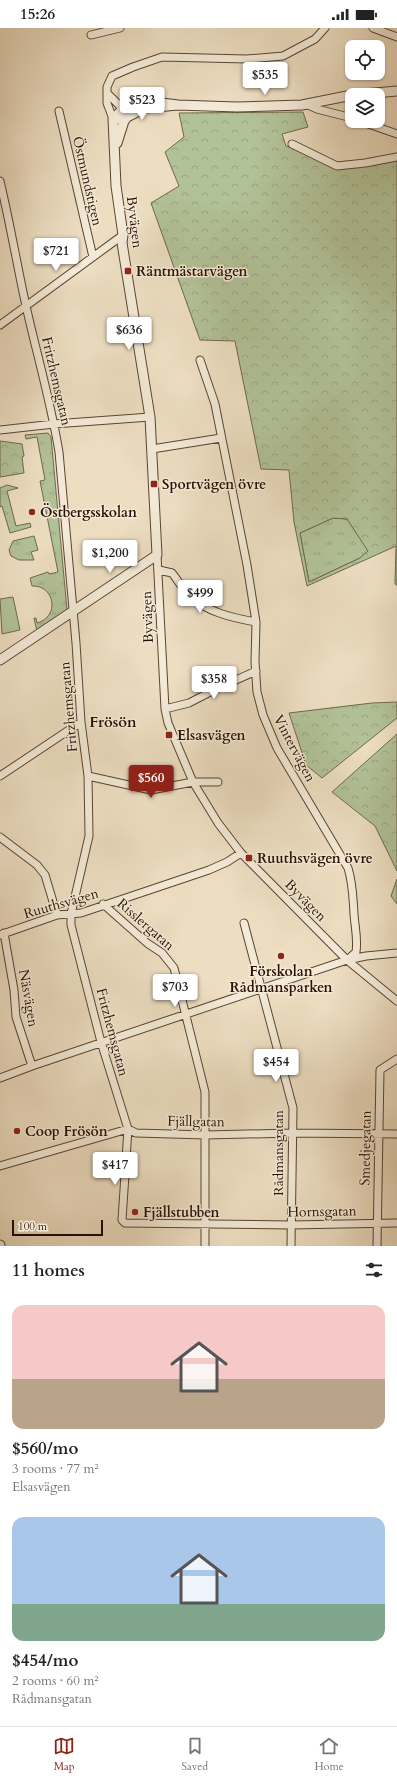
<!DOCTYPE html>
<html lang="en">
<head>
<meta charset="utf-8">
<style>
	body { margin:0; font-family:Cardo,serif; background:#f6f6f6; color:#222; height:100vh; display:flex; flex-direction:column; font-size:15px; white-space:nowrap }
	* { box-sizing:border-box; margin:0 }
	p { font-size:13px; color:#767676 }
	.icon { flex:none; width:22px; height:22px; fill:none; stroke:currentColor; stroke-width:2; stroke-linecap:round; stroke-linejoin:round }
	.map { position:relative; height:1218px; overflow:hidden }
	.side { display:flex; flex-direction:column; background:#fff; flex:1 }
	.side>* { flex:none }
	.buttons { position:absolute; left:345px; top:12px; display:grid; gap:8px }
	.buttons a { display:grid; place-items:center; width:40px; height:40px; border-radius:8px; background:#fff; box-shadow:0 1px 3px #0004; font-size:20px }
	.scale { position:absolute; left:12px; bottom:10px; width:91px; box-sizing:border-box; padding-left:4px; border:2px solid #2a1002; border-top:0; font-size:11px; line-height:14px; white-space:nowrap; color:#2a1002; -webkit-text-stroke:3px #f3ead7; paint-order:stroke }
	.price { position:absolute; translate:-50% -34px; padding:0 9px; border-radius:4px; background:#fff; color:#222; font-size:13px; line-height:26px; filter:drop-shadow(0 1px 2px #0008) }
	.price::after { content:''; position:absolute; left:50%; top:24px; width:12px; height:9px; margin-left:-6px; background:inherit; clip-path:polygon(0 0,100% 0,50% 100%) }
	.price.selected { background:#8f2418; color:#fff }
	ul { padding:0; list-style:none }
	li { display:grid; align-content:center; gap:8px; height:212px; padding:0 12px }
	li span { display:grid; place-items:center; height:124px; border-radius:12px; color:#555 }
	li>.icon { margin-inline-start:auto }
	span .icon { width:72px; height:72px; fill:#fffc; stroke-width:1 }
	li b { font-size:17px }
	h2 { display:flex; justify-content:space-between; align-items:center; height:48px; padding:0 12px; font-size:17px }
	.status { display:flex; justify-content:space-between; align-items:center; height:28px; padding:0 20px; background:#fff; direction:ltr }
	.status svg { height:11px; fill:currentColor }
	.tabs { display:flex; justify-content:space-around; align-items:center; height:56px; border-top:1px solid #e0e0e0; background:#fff; font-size:11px; color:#767676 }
	.tabs a { display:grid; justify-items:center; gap:2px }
	.tabs .selected { color:#8f2418 }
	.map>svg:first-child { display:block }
	.grass { fill:url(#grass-tufts); stroke:#6e694d }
	.forest { fill:url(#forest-crowns); stroke:#6e694d; fill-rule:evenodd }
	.pitch { fill:#b2c298; stroke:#6e694d }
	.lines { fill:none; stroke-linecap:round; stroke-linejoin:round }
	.minor-casing { stroke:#5b4432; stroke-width:9 }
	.tertiary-casing { stroke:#5b4432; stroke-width:11 }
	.minor { stroke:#f3ead7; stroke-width:7 }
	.tertiary { stroke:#f3ead7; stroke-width:9 }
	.poi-dot { fill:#8f2418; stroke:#f3ead7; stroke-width:1.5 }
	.labels { text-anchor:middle; stroke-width:3; stroke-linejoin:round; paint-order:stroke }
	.street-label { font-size:14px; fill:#2a1002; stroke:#f3ead7 }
	.poi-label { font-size:14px; font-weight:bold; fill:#2a1002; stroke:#f3ead7; text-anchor:start }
	.neighbourhood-label { font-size:15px; font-weight:bold; fill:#2a1002; stroke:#f3ead7 }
</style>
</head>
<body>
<div class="status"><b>15:26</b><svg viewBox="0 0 49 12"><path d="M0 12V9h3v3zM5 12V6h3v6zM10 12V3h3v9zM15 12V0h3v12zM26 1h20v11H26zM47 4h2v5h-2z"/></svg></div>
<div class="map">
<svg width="397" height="1218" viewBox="0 0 397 1218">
	<defs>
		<pattern id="grass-tufts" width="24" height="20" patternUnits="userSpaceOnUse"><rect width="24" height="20" fill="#b2c298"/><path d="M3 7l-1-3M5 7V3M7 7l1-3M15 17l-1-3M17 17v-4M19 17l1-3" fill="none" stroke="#99a681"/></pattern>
		<pattern id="forest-crowns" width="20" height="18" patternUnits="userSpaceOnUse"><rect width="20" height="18" fill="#b2c298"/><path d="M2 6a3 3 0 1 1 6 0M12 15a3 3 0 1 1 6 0" fill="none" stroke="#99a681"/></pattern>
	</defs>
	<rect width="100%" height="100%" fill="#eddec2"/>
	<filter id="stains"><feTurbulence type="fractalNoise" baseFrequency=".005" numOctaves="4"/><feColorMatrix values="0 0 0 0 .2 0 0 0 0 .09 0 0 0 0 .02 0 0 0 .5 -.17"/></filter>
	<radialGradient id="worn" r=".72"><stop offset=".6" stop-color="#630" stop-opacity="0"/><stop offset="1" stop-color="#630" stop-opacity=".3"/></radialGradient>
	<!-- grass -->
	<path class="grass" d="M 48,405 L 51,409 L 67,582 L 37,603 L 34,590 L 36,590 L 37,595 C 60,589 55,557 32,558 L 30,550 L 48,544 L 49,546 L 58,544 L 40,453 L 45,452 L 37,409 L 26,411 L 25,407 Z
		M 7,457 L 18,460 L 7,463 L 16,498 L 30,495 L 31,499 L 10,505 L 2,478 L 0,479 L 0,460 Z
		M 333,490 L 347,491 L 369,523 L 360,530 L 309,554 L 300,505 Z
		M 34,508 L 38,522 L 31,524 L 34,532 L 19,532 L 11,528 L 9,522 L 13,513 Z"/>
	<!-- forest -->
	<path class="forest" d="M 303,84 L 308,99 L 282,106 L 286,118 L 342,137 L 397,127 L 397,557 L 395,556 L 396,518 L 307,558 L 294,494 L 289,442 L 261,441 L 235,313 L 200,312 L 151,175 L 179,158 L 165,124 L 184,109 L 179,85 ZM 333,490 L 347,491 L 368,523 L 360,530 L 309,554 L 300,505 Z
		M 0,413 L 22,416 L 24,428 L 22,429 L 24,445 L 0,449 Z
		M 397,674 L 397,690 L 322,750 L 306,737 L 289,685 L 372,675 Z
		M 397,706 L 397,843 L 375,798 L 332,764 Z
		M 397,851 L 397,876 L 391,868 Z"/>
	<!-- pitch -->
	<path class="pitch" d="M 13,569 L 20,602 L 2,606 L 0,571 Z"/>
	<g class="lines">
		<defs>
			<path id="minor" d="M 373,0 L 397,9
				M 91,7 L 120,0
				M 107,65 L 123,81 L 125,85
				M 306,76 L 317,81 L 352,90
				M 59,83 L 93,229
				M 118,92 L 113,91 L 107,75 L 107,59 L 112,48 L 133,39 L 162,29 L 247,31 L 283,28 L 315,11 L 325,0
				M 360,93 L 397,106
				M 292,116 L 337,138 L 365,135 L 397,129
				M 0,153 C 10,195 17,237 26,278 C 37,327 51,375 59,424 L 76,615 L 81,694 L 88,748 L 89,808 L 71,886 L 71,897 L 101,1014 L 128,1101 L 122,1192 L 125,1195 L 291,1197 L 397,1195
				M 0,297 L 123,207
				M 200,332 L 215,376 L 247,537 L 256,594 L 255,634 L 257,664 L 263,687 L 277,720 L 348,840 C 353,856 353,870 354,886 C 355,900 358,911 356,924 L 347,932
				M 0,402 L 54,396 L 150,389
				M 152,421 L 221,410
				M 157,527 L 165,681 L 168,695 L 193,754 L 218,795 L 241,825 L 347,932 L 397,973
				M 159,542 L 172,545 C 178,552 182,561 189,567 C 206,584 233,590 256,594
				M 165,681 L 189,675 L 216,661 L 256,643
				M 0,748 L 81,694
				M 88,748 L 151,762 L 193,754 L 218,754
				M 0,809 L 37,837 L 45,847 L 57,887
				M 103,876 L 147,915 L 162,925 L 174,940 L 205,1064 L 205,1218
				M 244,895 L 293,1080 L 291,1218
				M 4,905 L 14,962 L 16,989 L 32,1038
				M 0,907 L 57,887 L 81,885 L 209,842 L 227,834 L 241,825
				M 0,1050 L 32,1038 L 347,932 L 366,928 L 397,925
				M 0,1138 L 128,1101 L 136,1105 L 206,1107 L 292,1105 L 397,1106
				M 377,1218 L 380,1042 L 397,1031"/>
			<path id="tertiary" d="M 353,67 L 397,63
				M 117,115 L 124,93 L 127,89 L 145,80 L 178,77 L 237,79 L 302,77 L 352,67
				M 0,632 L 157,527 L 150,389 L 122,215 L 123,207 L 116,158 L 113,91 L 123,81 L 137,72 L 178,77
				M 0,1217 L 0,1218"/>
		</defs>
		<!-- minor casing -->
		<use href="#minor" class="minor-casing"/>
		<!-- tertiary casing -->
		<use href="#tertiary" class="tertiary-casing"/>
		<!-- minor -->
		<use href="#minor" class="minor"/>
		<!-- tertiary -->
		<use href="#tertiary" class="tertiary"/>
	</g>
	<!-- markers -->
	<g class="poi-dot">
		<rect x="124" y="239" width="8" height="8" rx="2"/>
		<rect x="150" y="452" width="8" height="8" rx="2"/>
		<circle cx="32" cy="484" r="4"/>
		<rect x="165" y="703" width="8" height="8" rx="2"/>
		<rect x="245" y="826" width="8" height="8" rx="2"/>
		<circle cx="281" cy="928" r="4"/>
		<circle cx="17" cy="1103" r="4"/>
		<circle cx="135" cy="1184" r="4"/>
	</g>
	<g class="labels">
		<!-- street labels -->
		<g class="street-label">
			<text transform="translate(88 153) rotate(77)" y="5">Östmundstigen</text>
			<text transform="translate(135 194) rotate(83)" y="5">Byvägen</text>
			<text transform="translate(57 353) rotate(77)" y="5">Fritzhemsgatan</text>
			<text transform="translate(147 589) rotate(-92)" y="5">Byvägen</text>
			<text transform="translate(68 679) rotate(-95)" y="5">Fritzhemsgatan</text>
			<text transform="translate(295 720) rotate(62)" y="5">Vintervägen</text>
			<text transform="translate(306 872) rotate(45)" y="5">Byvägen</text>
			<text transform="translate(61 875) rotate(-16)" y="5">Ruuthsvägen</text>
			<text transform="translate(146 896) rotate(41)" y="5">Risslergatan</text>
			<text transform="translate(29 970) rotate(80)" y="5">Näsvägen</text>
			<text transform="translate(113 1004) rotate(75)" y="5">Fritzhemsgatan</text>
			<text transform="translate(196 1093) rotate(1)" y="5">Fjällgatan</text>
			<text transform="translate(365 1120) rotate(-89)" y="5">Smedjegatan</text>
			<text transform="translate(278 1125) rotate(-90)" y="5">Rådmansgatan</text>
			<text transform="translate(322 1183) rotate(-1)" y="5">Hornsgatan</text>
		</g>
		<!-- poi labels -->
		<g class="poi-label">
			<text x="136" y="248">Räntmästarvägen</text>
			<text x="162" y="461">Sportvägen övre</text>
			<text x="40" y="489">Östbergsskolan</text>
			<text x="177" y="712">Elsasvägen</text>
			<text x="257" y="835">Ruuthsvägen övre</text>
			<text x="281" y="948" text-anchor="middle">Förskolan<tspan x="281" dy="16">Rådmansparken</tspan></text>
			<text x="25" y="1108">Coop Frösön</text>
			<text x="143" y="1189">Fjällstubben</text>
		</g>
		<!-- neighbourhood labels -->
		<g class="neighbourhood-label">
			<text x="113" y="699">Frösön</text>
		</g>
	</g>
	<rect width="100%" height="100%" filter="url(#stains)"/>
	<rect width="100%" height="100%" fill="url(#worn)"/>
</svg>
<div class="buttons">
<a><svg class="icon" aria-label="locate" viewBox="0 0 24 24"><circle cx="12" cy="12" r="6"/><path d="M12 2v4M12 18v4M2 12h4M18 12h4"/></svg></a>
<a><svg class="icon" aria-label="layers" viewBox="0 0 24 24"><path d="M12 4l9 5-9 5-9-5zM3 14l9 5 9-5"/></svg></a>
</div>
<div class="scale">100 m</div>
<b class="price" style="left:265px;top:68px">$535</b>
<b class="price" style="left:142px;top:93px">$523</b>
<b class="price" style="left:56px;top:244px">$721</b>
<b class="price" style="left:129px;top:323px">$636</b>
<b class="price" style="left:110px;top:546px">$1,200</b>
<b class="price" style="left:200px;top:586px">$499</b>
<b class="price" style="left:214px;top:672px">$358</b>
<b class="price selected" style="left:151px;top:771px">$560</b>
<b class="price" style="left:175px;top:980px">$703</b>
<b class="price" style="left:276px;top:1055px">$454</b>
<b class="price" style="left:115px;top:1158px">$417</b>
</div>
<section class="side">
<h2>11 homes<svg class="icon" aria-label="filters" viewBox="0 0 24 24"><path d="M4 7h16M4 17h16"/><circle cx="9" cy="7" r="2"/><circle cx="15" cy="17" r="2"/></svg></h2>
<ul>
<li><span style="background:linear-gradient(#f6c9c9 60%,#b9a48a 0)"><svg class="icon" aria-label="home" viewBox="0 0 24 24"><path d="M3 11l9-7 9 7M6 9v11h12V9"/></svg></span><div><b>$560/mo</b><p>3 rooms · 77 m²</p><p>Elsasvägen</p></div></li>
<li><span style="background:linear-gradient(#a9c7e8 70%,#7fa58c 0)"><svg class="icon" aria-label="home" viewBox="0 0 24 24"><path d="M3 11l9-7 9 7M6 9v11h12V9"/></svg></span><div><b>$454/mo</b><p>2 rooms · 60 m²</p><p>Rådmansgatan</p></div></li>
</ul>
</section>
<nav class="tabs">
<a class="selected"><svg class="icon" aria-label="map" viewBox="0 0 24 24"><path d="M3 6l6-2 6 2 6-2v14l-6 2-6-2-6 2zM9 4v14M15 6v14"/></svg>Map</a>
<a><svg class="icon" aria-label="saved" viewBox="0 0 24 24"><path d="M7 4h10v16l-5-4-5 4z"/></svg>Saved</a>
<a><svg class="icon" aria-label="home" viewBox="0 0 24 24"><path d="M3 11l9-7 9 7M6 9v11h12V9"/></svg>Home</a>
</nav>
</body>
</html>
